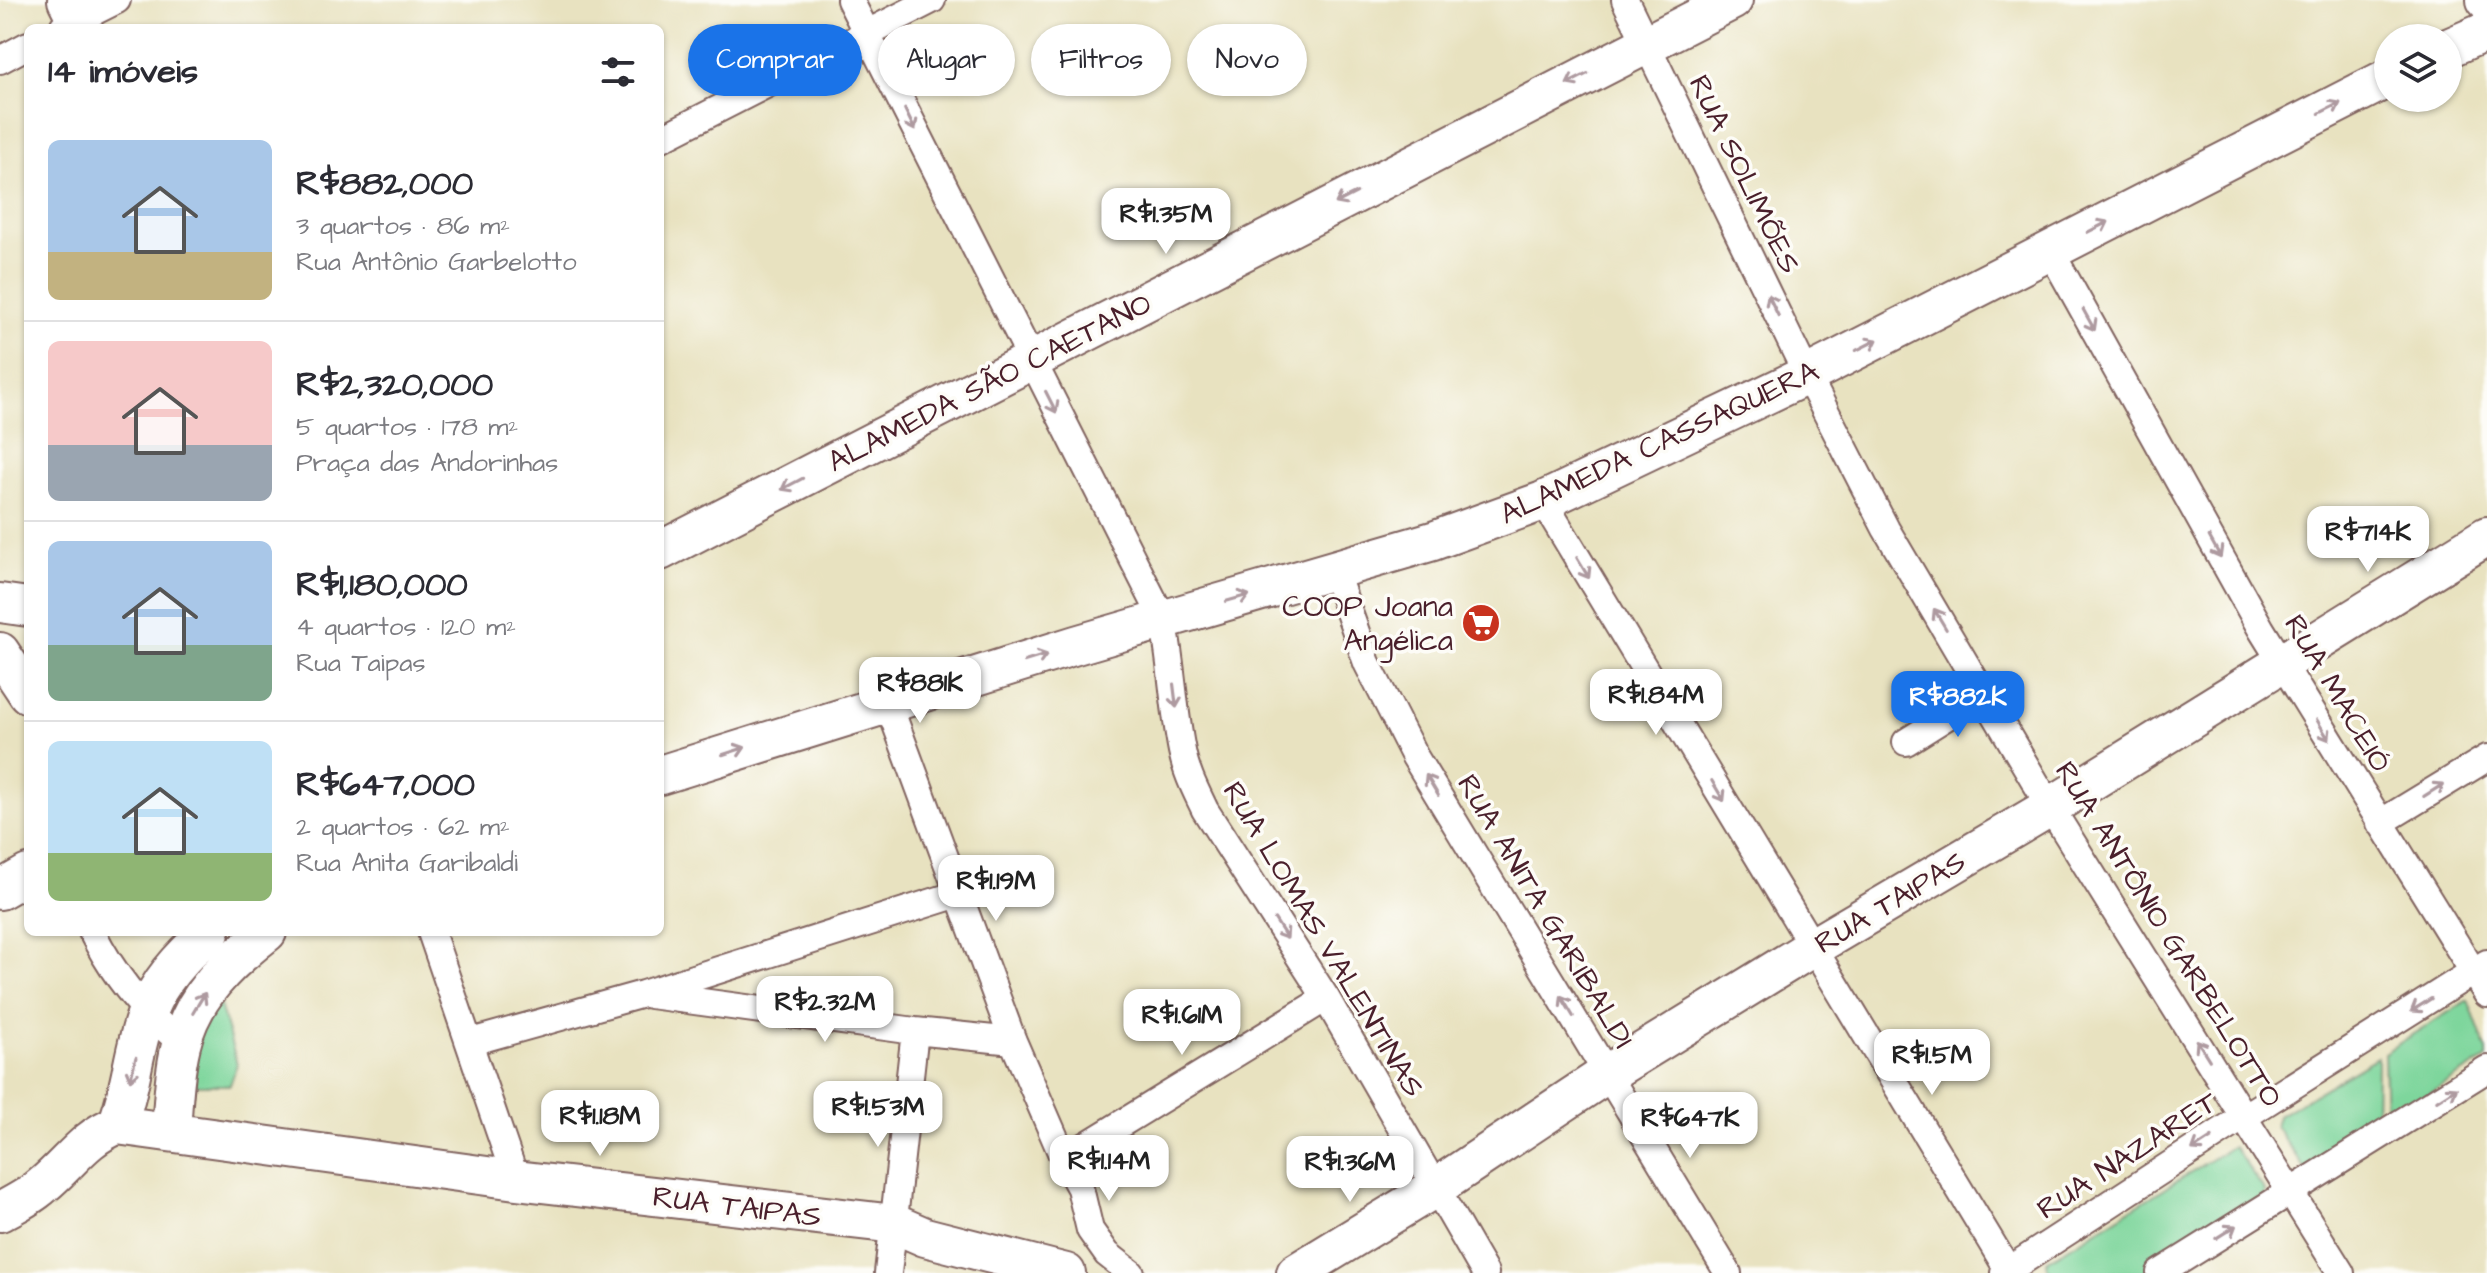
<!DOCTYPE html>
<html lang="pt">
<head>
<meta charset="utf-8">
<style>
	body { margin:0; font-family:"Architects Daughter",sans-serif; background:#f2f2f3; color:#2b2b33; height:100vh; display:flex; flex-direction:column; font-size:30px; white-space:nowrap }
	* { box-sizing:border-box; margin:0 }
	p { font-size:26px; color:#7c7c81 }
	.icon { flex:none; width:44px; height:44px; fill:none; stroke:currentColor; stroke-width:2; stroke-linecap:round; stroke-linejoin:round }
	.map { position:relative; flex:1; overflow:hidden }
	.side { position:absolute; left:24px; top:24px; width:640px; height:912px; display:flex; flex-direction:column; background:#fff; border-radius:12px; box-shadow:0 2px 6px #0004 }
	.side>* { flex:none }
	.guide { position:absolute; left:688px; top:24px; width:760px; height:72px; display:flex; gap:16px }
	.tools { position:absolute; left:2374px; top:24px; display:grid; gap:16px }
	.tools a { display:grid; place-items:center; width:88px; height:88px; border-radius:50%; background:#fff; box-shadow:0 2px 6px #0004; font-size:40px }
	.price { position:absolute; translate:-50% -68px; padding:0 18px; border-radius:16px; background:#fff; color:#222; font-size:26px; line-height:52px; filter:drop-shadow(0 2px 4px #0008) }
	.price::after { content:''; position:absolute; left:50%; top:48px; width:24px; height:18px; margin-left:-12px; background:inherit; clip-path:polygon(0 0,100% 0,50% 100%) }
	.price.selected { background:#1a73e8; color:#fff }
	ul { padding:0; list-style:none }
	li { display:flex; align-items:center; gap:24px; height:200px; padding:0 24px }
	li+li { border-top:2px solid #e1e1e2 }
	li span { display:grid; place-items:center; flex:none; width:224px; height:160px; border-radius:12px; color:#555 }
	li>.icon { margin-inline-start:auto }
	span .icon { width:96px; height:96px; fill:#fffc; stroke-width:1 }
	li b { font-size:34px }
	h2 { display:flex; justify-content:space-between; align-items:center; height:96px; padding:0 24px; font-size:34px }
	.chip { padding:0 28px; border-radius:36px; background:#fff; box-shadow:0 2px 6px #0004; font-size:28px; line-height:72px }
	.chip.selected { background:#1a73e8; color:#fff }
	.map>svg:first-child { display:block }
	.green { fill:#7ed69c; stroke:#647a64; stroke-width:2 }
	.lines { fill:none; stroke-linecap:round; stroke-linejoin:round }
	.street-casing { stroke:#81635f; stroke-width:30 }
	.secondary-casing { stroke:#81635f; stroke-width:42 }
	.street { stroke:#fff; stroke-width:26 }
	.secondary { stroke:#fff; stroke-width:38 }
	.oneway { stroke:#ae9aa0 }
	.labels { text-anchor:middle; stroke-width:7; stroke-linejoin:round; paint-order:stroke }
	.street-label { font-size:30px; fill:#4a1f2b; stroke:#fdfcf7 }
	.poi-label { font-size:30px; fill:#4a1f2b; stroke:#fdfcf7; text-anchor:end }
</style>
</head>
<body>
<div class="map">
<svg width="2487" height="1273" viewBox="0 0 2487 1273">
	<rect width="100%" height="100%" fill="#fdfcf7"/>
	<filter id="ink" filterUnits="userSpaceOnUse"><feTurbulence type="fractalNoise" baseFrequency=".0125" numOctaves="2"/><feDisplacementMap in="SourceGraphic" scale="16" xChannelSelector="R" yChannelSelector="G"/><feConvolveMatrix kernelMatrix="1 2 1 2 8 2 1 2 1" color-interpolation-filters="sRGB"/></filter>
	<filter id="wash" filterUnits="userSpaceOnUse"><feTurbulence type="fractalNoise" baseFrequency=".006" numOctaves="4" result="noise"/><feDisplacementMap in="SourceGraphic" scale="32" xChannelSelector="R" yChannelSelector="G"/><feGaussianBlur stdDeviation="1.8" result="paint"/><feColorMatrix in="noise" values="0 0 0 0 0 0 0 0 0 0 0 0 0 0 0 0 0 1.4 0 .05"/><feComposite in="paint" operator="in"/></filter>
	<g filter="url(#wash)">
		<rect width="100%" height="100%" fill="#e8e2c0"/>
		<!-- green -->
		<path class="green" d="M 218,998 L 237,1064 L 230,1085 L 195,1085 L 187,1041 Z
			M 2468,1000 L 2487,1051 L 2487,1058 L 2386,1121 L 2384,1053 Z
			M 2377,1057 L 2376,1127 L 2306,1171 L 2275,1126 L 2278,1116 Z
			M 2233,1146 L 2265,1191 L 2264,1196 L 2259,1200 L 2142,1273 L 2051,1273 L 2046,1265 L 2047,1261 Z"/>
	</g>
	<g filter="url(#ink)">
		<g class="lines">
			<defs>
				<path id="street" d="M 850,0 L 1163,619 C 1172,663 1173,707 1182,751 C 1186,772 1196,791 1205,810 L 1326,998 L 1485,1273
					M 1625,0 L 1807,375 L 1886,529 L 2050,807 L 2341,1273
					M 63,27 L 117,0
					M 0,60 L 28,45
					M 660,139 L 932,0
					M 2051,252 L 2261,629 L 2487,994
					M 1543,501 L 2010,1273
					M 1334,570 L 1367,663 L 1415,757 L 1728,1273
					M 888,703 L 1013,1041 L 1064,1159 L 1080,1188 L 1090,1230 L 1107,1254 L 1131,1273
					M 1906,742 L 1984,693
					M 2380,823 L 2487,758
					M 92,932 C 113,974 144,1013 181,1042
					M 431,932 L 516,1180
					M 650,995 L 915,1031 L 1013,1041
					M 471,1042 L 643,994 L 958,894
					M 1064,1159 L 1326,998
					M 888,1273 L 915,1031
					M 2004,1273 L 2245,1116 L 2487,963
					M 2160,1273 L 2487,1069"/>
				<path id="secondary" d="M 67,0 L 81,28
					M 2486,0 L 2487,1
					M 2448,48 L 2487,31
					M 660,551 L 1733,0
					M 0,603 L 28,607
					M 0,652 L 28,694
					M 660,775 L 1076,645 L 1433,541 L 1543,501 L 1807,375 L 2388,78
					M 0,890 L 28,874
					M 117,1125 C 132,1088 133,1046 148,1010 C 160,979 185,953 210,932
					M 171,1132 C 173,1103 174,1073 181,1045 C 192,996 229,962 267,932
					M 0,1212 C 15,1204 31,1196 43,1185 C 69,1164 85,1137 117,1125 L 516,1180 L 895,1224 L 925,1237 L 1066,1273
					M 1296,1273 L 1435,1188 L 1608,1073 L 1813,947 L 2050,807 L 2487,536"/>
			</defs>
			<!-- street casing -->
			<use href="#street" class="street-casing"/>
			<!-- secondary casing -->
			<use href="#secondary" class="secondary-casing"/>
			<!-- street -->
			<use href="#street" class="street"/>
			<!-- secondary -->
			<use href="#secondary" class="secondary"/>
		</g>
		<!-- one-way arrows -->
		<defs><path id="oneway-shaft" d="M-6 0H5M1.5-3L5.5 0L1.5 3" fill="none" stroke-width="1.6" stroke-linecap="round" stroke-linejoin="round" transform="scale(2)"/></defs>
		<g class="oneway">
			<use href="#oneway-shaft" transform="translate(1577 79) rotate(153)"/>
			<use href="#oneway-shaft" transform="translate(2330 108) rotate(-27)"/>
			<use href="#oneway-shaft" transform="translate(910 120) rotate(64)"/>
			<use href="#oneway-shaft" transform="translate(1346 198) rotate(153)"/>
			<use href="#oneway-shaft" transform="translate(2098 227) rotate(-27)"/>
			<use href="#oneway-shaft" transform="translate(1773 305) rotate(-116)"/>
			<use href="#oneway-shaft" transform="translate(2089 320) rotate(61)"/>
			<use href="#oneway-shaft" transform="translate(1867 345) rotate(-27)"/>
			<use href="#oneway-shaft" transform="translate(1051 402) rotate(63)"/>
			<use href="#oneway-shaft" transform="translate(792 484) rotate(152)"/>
			<use href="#oneway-shaft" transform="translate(2215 547) rotate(61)"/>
			<use href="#oneway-shaft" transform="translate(1583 568) rotate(59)"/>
			<use href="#oneway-shaft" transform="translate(1238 598) rotate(-16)"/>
			<use href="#oneway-shaft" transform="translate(1940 619) rotate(-121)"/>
			<use href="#oneway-shaft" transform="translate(1036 658) rotate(-17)"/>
			<use href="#oneway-shaft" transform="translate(1175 696) rotate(83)"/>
			<use href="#oneway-shaft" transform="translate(2323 730) rotate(59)"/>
			<use href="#oneway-shaft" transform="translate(734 751) rotate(-18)"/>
			<use href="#oneway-shaft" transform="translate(1432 785) rotate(-121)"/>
			<use href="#oneway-shaft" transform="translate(2434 790) rotate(-32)"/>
			<use href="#oneway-shaft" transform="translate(1718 791) rotate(59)"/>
			<use href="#oneway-shaft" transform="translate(1281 929) rotate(57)"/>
			<use href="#oneway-shaft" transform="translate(199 1003) rotate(-59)"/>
			<use href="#oneway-shaft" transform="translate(2421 1005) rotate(148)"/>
			<use href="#oneway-shaft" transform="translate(1567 1006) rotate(-121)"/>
			<use href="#oneway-shaft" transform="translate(2203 1050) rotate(-122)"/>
			<use href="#oneway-shaft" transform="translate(133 1069) rotate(104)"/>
			<use href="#oneway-shaft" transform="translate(2447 1094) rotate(-32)"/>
			<use href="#oneway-shaft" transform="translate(2202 1144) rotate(147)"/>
			<use href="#oneway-shaft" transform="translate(2226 1232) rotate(-32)"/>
		</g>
	</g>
	<!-- icons -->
	<defs>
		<symbol id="supermarket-disc" viewBox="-11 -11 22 22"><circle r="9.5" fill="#c8321e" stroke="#fdfcf7"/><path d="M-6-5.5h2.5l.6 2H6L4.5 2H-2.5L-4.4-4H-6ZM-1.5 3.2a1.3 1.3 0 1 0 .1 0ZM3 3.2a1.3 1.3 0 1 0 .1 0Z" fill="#fff"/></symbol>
	</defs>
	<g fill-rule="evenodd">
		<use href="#supermarket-disc" x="1459" y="601" width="44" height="44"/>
	</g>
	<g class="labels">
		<!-- street labels -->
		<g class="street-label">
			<text transform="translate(1745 174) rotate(64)" y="10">RUA SOLIMÕES</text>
			<text transform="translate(989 382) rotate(-27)" y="10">ALAMEDA SÃO CAETANO</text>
			<text transform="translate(1659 442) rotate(-25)" y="10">ALAMEDA CASSAQUERA</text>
			<text transform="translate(2338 693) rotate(59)" y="10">RUA MACEIÓ</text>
			<text transform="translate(1890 902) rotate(-31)" y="10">RUA TAIPAS</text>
			<text transform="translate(1546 911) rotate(59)" y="10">RUA ANITA GARIBALDI</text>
			<text transform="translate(2169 934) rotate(58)" y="10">RUA ANTÔNIO GARBELOTTO</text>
			<text transform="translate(1324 939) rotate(59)" y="10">RUA LOMAS VALENTINAS</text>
			<text transform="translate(2127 1155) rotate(-33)" y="10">RUA NAZARET</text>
			<text transform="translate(737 1206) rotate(7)" y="10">RUA TAIPAS</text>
		</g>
		<!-- poi labels -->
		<g class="poi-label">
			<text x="1453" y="616">COOP Joana<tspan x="1453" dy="34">Angélica</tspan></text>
		</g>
	</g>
</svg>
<div class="tools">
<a><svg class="icon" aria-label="layers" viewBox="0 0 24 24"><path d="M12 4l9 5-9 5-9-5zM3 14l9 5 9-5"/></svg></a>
</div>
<b class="price" style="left:1166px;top:256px">R$1.35M</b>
<b class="price" style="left:2368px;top:574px">R$714K</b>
<b class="price" style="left:920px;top:725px">R$881K</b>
<b class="price" style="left:1656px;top:737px">R$1.84M</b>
<b class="price selected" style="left:1958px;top:739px">R$882K</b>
<b class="price" style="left:996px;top:923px">R$1.19M</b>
<b class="price" style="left:825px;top:1044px">R$2.32M</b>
<b class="price" style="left:1182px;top:1057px">R$1.61M</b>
<b class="price" style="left:1932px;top:1097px">R$1.5M</b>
<b class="price" style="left:878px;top:1149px">R$1.53M</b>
<b class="price" style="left:600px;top:1158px">R$1.18M</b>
<b class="price" style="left:1690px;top:1160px">R$647K</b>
<b class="price" style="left:1109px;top:1203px">R$1.14M</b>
<b class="price" style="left:1350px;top:1204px">R$1.36M</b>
<div class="guide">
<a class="chip selected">Comprar</a>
<a class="chip">Alugar</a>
<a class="chip">Filtros</a>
<a class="chip">Novo</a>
</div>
<section class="side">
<h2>14 imóveis<svg class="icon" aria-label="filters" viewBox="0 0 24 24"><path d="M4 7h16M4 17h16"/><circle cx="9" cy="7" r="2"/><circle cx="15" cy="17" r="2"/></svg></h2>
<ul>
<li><span style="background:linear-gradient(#a9c7e8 70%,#c2b280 0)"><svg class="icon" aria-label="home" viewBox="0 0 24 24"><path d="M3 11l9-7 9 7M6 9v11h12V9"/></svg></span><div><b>R$882,000</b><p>3 quartos · 86 m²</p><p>Rua Antônio Garbelotto</p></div></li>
<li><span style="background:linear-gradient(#f6c9c9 65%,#9aa5b1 0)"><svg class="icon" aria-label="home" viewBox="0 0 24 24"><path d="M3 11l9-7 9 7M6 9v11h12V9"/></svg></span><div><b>R$2,320,000</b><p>5 quartos · 178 m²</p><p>Praça das Andorinhas</p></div></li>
<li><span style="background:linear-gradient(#a9c7e8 65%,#7fa58c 0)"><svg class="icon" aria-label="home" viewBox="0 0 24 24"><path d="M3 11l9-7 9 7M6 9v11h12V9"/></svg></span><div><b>R$1,180,000</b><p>4 quartos · 120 m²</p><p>Rua Taipas</p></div></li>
<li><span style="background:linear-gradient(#bfe0f5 70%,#8fb573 0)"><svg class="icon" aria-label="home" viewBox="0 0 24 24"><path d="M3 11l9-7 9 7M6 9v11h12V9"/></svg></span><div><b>R$647,000</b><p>2 quartos · 62 m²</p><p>Rua Anita Garibaldi</p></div></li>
</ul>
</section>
</div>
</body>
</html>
